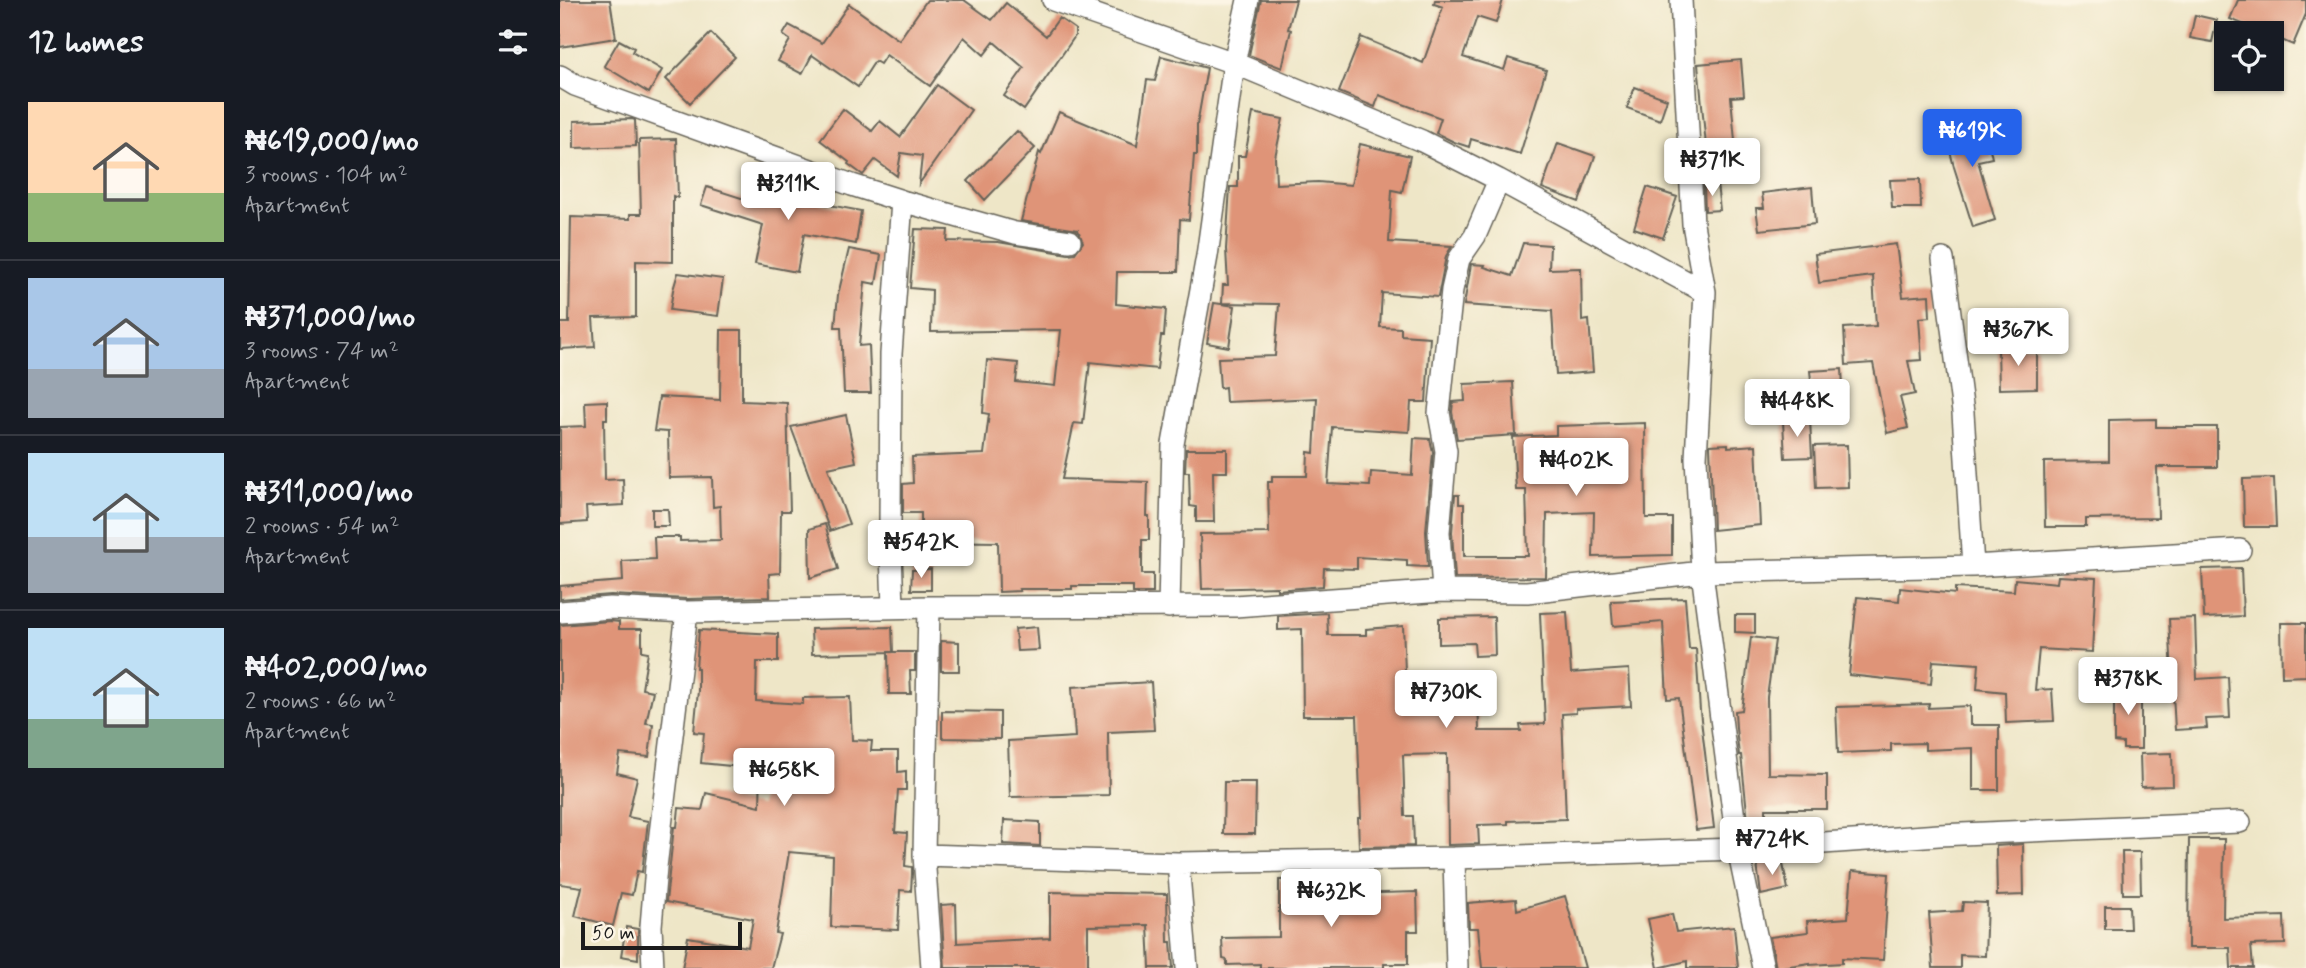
<!DOCTYPE html>
<html lang="en">
<head>
<meta charset="utf-8">
<style>
	body { margin:0; font-family:Mynerve,sans-serif; background:#20242c; color:#f1f3f6; height:100vh; display:flex; flex-direction:column; font-size:26px; white-space:nowrap }
	* { box-sizing:border-box; margin:0 }
	p { font-size:23px; color:#9ea1a6 }
	.icon { flex:none; width:38px; height:38px; fill:none; stroke:currentColor; stroke-width:2; stroke-linecap:round; stroke-linejoin:round }
	.map { position:relative; flex:1; overflow:hidden }
	.drawer { display:flex; flex-direction:column; background:#171b24; width:560px }
	.drawer>* { flex:none }
	.tools { position:absolute; left:1654px; top:21px; display:grid; gap:14px }
	.tools a { display:grid; place-items:center; width:70px; height:70px; border-radius:0px; background:#171b24; box-shadow:0 2px 5px #0004; font-size:35px }
	.scale { position:absolute; left:21px; bottom:18px; width:161px; box-sizing:border-box; padding-left:7px; border:4px solid #1c1c1c; border-top:0; font-size:19px; line-height:24px; white-space:nowrap; color:#1c1c1c; -webkit-text-stroke:5px #fcf5e5; paint-order:stroke }
	.price { position:absolute; translate:-50% -60px; padding:0 16px; border-radius:7px; background:#fff; color:#222; font-size:23px; line-height:46px; filter:drop-shadow(0 2px 4px #0008) }
	.price::after { content:''; position:absolute; left:50%; top:42px; width:21px; height:16px; margin-left:-10px; background:inherit; clip-path:polygon(0 0,100% 0,50% 100%) }
	.price.selected { background:#2563eb; color:#fff }
	ul { padding:0; list-style:none }
	li { display:flex; align-items:center; gap:21px; height:175px; padding:0 28px }
	li+li { border-top:2px solid #363941 }
	li span { display:grid; place-items:center; flex:none; width:196px; height:140px; border-radius:0px; color:#555 }
	li>.icon { margin-inline-start:auto }
	span .icon { width:84px; height:84px; fill:#fffc; stroke-width:1 }
	li b { font-size:30px }
	h2 { display:flex; justify-content:space-between; align-items:center; height:84px; padding:0 28px; font-size:30px }
	main { display:flex; flex:1; min-height:0 }
	.map>svg:first-child { display:block }
	.building { fill:#df9478 }
	.lines { fill:none; stroke-linecap:round; stroke-linejoin:round }
	.minor-casing { stroke:#666358; stroke-width:24 }
	.minor { stroke:#fff; stroke-width:21 }
</style>
</head>
<body>
<main>
<section class="drawer">
<h2>12 homes<svg class="icon" aria-label="filters" viewBox="0 0 24 24"><path d="M4 7h16M4 17h16"/><circle cx="9" cy="7" r="2"/><circle cx="15" cy="17" r="2"/></svg></h2>
<ul>
<li><span style="background:linear-gradient(#ffd9b3 65%,#8fb573 0)"><svg class="icon" aria-label="home" viewBox="0 0 24 24"><path d="M3 11l9-7 9 7M6 9v11h12V9"/></svg></span><div><b>₦619,000/mo</b><p>3 rooms · 104 m²</p><p>Apartment</p></div></li>
<li><span style="background:linear-gradient(#a9c7e8 65%,#9aa5b1 0)"><svg class="icon" aria-label="home" viewBox="0 0 24 24"><path d="M3 11l9-7 9 7M6 9v11h12V9"/></svg></span><div><b>₦371,000/mo</b><p>3 rooms · 74 m²</p><p>Apartment</p></div></li>
<li><span style="background:linear-gradient(#bfe0f5 60%,#9aa5b1 0)"><svg class="icon" aria-label="home" viewBox="0 0 24 24"><path d="M3 11l9-7 9 7M6 9v11h12V9"/></svg></span><div><b>₦311,000/mo</b><p>2 rooms · 54 m²</p><p>Apartment</p></div></li>
<li><span style="background:linear-gradient(#bfe0f5 65%,#7fa58c 0)"><svg class="icon" aria-label="home" viewBox="0 0 24 24"><path d="M3 11l9-7 9 7M6 9v11h12V9"/></svg></span><div><b>₦402,000/mo</b><p>2 rooms · 66 m²</p><p>Apartment</p></div></li>
</ul>
</section>
<div class="map">
<svg width="1746" height="968" viewBox="0 0 1746 968">
	<rect width="100%" height="100%" fill="#fcf5e5"/>
	<filter id="ink" filterUnits="userSpaceOnUse"><feTurbulence type="fractalNoise" baseFrequency=".0143" numOctaves="2"/><feDisplacementMap in="SourceGraphic" scale="14" xChannelSelector="R" yChannelSelector="G"/><feConvolveMatrix kernelMatrix="1 2 1 2 8 2 1 2 1" color-interpolation-filters="sRGB"/></filter>
	<filter id="wash" filterUnits="userSpaceOnUse"><feTurbulence type="fractalNoise" baseFrequency=".00686" numOctaves="4" result="noise"/><feDisplacementMap in="SourceGraphic" scale="28" xChannelSelector="R" yChannelSelector="G"/><feGaussianBlur stdDeviation="1.57" result="paint"/><feColorMatrix in="noise" values="0 0 0 0 0 0 0 0 0 0 0 0 0 0 0 0 0 1.4 0 .05"/><feComposite in="paint" operator="in"/></filter>
	<g filter="url(#wash)">
		<rect width="100%" height="100%" fill="#eee6c7"/>
		<g id="blocks">
			<!-- building -->
			<path class="building" d="M 0,0 L 50,0 L 56,38 L 0,47 Z
				M 367,0 L 404,0 L 432,20 L 446,3 L 486,36 L 499,18 L 515,29 L 515,36 L 464,110 L 444,96 L 464,68 L 434,42 L 424,55 L 404,37 L 370,86 L 326,55 L 320,64 L 315,61 L 298,87 L 252,55 L 242,74 L 218,61 L 230,40 L 223,35 L 229,25 L 262,43 L 289,4 L 339,40 Z
				M 701,0 L 736,0 L 728,29 L 731,30 L 722,68 L 689,55 Z
				M 875,0 L 943,0 L 936,23 L 917,17 L 903,57 L 944,70 L 948,58 L 986,70 L 960,154 L 911,139 L 909,147 L 894,142 L 876,133 L 881,118 L 819,95 L 815,107 L 779,92 L 801,37 L 863,63 L 883,7 L 874,4 Z
				M 1678,0 L 1746,0 L 1746,14 L 1733,45 L 1712,36 L 1712,33 L 1705,33 L 1670,19 Z
				M 1635,15 L 1657,20 L 1652,42 L 1630,38 Z
				M 151,33 L 175,57 L 130,103 L 106,79 Z
				M 59,40 L 74,48 L 72,52 L 102,70 L 89,93 L 44,66 Z
				M 601,56 L 647,68 L 637,125 L 637,155 L 634,155 L 629,220 L 620,219 L 618,272 L 557,272 L 556,304 L 606,309 L 604,336 L 601,336 L 597,369 L 530,362 L 523,424 L 514,423 L 502,479 L 588,482 L 587,516 L 589,516 L 589,540 L 582,540 L 582,574 L 593,574 L 593,593 L 573,593 L 573,586 L 512,586 L 512,589 L 459,589 L 460,591 L 439,592 L 438,542 L 361,541 L 361,513 L 343,513 L 343,484 L 353,483 L 352,457 L 424,454 L 429,414 L 423,413 L 427,360 L 458,363 L 456,382 L 495,386 L 501,330 L 371,332 L 372,290 L 350,288 L 355,229 L 388,230 L 387,241 L 438,242 L 508,254 L 515,253 L 523,242 L 518,230 L 461,221 L 479,152 L 481,154 L 499,112 L 577,145 L 587,80 L 595,81 Z
				M 1181,60 L 1184,96 L 1171,97 L 1177,163 L 1148,166 L 1138,64 Z
				M 377,85 L 411,110 L 359,184 L 362,156 L 341,153 L 337,176 L 315,160 L 303,175 L 288,164 L 289,162 L 260,140 L 283,109 L 312,131 L 320,121 L 340,137 Z
				M 1075,87 L 1107,99 L 1100,120 L 1067,108 Z
				M 693,113 L 723,119 L 715,157 L 716,184 L 758,182 L 791,185 L 800,144 L 850,156 L 842,192 L 832,190 L 829,242 L 892,246 L 886,256 L 878,297 L 822,293 L 820,327 L 841,328 L 841,335 L 870,337 L 866,402 L 851,402 L 849,432 L 772,427 L 768,484 L 810,486 L 811,472 L 852,475 L 854,438 L 870,439 L 873,452 L 866,531 L 868,567 L 847,566 L 847,560 L 797,557 L 797,569 L 764,568 L 763,586 L 717,590 L 717,587 L 642,589 L 640,534 L 709,533 L 708,482 L 712,482 L 712,476 L 747,476 L 748,452 L 754,453 L 757,398 L 666,402 L 665,387 L 660,388 L 658,358 L 715,356 L 719,304 L 662,303 L 663,285 L 668,285 L 666,249 L 670,187 L 678,187 L 678,156 L 685,156 Z
				M 72,119 L 75,120 L 76,146 L 14,148 L 14,121 Z
				M 1424,122 L 1432,158 L 1418,161 L 1435,220 L 1413,227 L 1394,167 L 1385,131 Z
				M 457,131 L 475,148 L 425,200 L 408,181 Z
				M 116,139 L 118,198 L 113,196 L 113,262 L 76,261 L 76,317 L 33,318 L 35,347 L 0,349 L 0,323 L 9,323 L 11,217 L 70,219 L 70,214 L 81,214 L 79,140 Z
				M 998,143 L 1035,156 L 1019,202 L 982,188 Z
				M 1360,179 L 1361,208 L 1332,208 L 1330,180 Z
				M 207,184 L 261,196 L 259,203 L 301,211 L 296,244 L 244,234 L 237,272 L 195,264 L 203,225 L 141,205 L 147,187 L 203,205 Z
				M 1157,184 L 1160,210 L 1145,211 L 1144,186 Z
				M 1087,187 L 1117,197 L 1103,238 L 1074,228 Z
				M 1252,187 L 1255,224 L 1199,230 L 1196,208 L 1204,208 L 1202,193 Z
				M 963,243 L 990,245 L 989,269 L 1021,268 L 1022,321 L 1029,320 L 1033,372 L 996,375 L 992,311 L 904,305 L 911,264 L 925,265 L 924,267 L 952,276 Z
				M 1336,244 L 1343,297 L 1369,295 L 1370,317 L 1359,318 L 1362,360 L 1348,361 L 1355,394 L 1340,397 L 1348,428 L 1327,433 L 1313,363 L 1286,365 L 1284,328 L 1316,326 L 1313,276 L 1259,283 L 1255,254 Z
				M 289,249 L 321,255 L 316,284 L 305,282 L 299,346 L 309,345 L 311,393 L 284,393 L 281,327 L 275,327 L 278,295 Z
				M 118,273 L 163,279 L 158,316 L 110,310 L 113,290 Z
				M 654,303 L 675,306 L 669,347 L 647,343 Z
				M 161,330 L 182,330 L 182,401 L 227,403 L 230,511 L 221,511 L 220,573 L 209,574 L 210,597 L 127,599 L 51,595 L 0,599 L 0,586 L 63,581 L 62,561 L 95,559 L 94,537 L 120,537 L 120,541 L 161,540 L 160,506 L 153,507 L 152,477 L 109,478 L 108,432 L 94,431 L 99,397 L 160,400 Z
				M 1477,347 L 1477,388 L 1439,389 L 1438,348 Z
				M 1282,369 L 1283,386 L 1252,388 L 1250,371 Z
				M 953,382 L 956,435 L 897,439 L 892,412 L 893,402 L 905,401 L 904,384 Z
				M 47,401 L 47,419 L 44,419 L 45,480 L 63,479 L 64,505 L 26,507 L 27,522 L 0,524 L 0,427 L 26,426 L 25,402 Z
				M 286,415 L 296,462 L 268,468 L 289,524 L 270,531 L 231,427 Z
				M 1596,419 L 1596,427 L 1657,427 L 1657,467 L 1597,467 L 1598,518 L 1526,519 L 1526,527 L 1485,527 L 1484,462 L 1549,461 L 1549,420 Z
				M 1250,420 L 1252,457 L 1225,458 L 1223,421 Z
				M 1085,423 L 1086,518 L 1112,518 L 1112,555 L 1033,557 L 1034,512 L 987,514 L 986,577 L 895,578 L 892,532 L 895,495 L 899,495 L 899,504 L 904,504 L 904,556 L 968,556 L 966,490 L 956,490 L 953,437 L 996,435 L 996,426 Z
				M 1168,444 L 1168,447 L 1196,445 L 1200,525 L 1153,530 L 1150,445 Z
				M 1287,445 L 1288,487 L 1256,488 L 1254,446 Z
				M 626,449 L 667,449 L 667,472 L 653,472 L 654,522 L 636,522 L 636,507 L 630,506 L 629,472 L 625,472 Z
				M 1714,478 L 1716,527 L 1684,527 L 1683,479 Z
				M 92,509 L 108,509 L 109,526 L 92,526 Z
				M 265,524 L 278,569 L 250,578 L 249,529 Z
				M 1681,568 L 1683,616 L 1644,618 L 1642,569 Z
				M 371,569 L 371,590 L 351,590 L 352,570 Z
				M 1498,576 L 1536,578 L 1532,652 L 1479,649 L 1475,690 L 1492,689 L 1494,721 L 1446,723 L 1445,692 L 1417,689 L 1419,664 L 1373,661 L 1371,684 L 1289,675 L 1297,597 L 1339,601 L 1340,588 L 1395,594 L 1395,588 L 1454,591 L 1455,579 L 1497,583 Z
				M 1125,598 L 1129,649 L 1136,649 L 1140,711 L 1154,828 L 1136,830 L 1119,698 L 1107,699 L 1103,622 L 1053,626 L 1051,601 Z
				M 1007,612 L 1011,673 L 1069,669 L 1071,706 L 1016,709 L 1016,713 L 1002,714 L 1006,819 L 948,821 L 948,824 L 918,825 L 919,844 L 888,845 L 887,754 L 843,755 L 845,816 L 853,816 L 854,846 L 799,847 L 798,818 L 801,818 L 797,716 L 743,716 L 742,629 L 718,630 L 718,616 L 767,613 L 768,635 L 806,635 L 806,629 L 843,626 L 846,693 L 918,692 L 919,731 L 961,731 L 960,725 L 985,724 L 980,613 Z
				M 1175,615 L 1195,615 L 1195,633 L 1175,632 Z
				M 934,617 L 935,655 L 915,656 L 914,643 L 879,644 L 879,618 Z
				M 1635,618 L 1637,679 L 1668,677 L 1670,718 L 1646,719 L 1647,728 L 1615,730 L 1609,619 Z
				M 50,621 L 59,622 L 59,629 L 82,629 L 82,651 L 88,652 L 82,689 L 93,691 L 86,723 L 93,724 L 89,757 L 60,754 L 57,773 L 77,778 L 68,817 L 88,821 L 82,872 L 77,871 L 72,895 L 61,893 L 53,926 L 15,916 L 22,887 L 0,884 L 0,625 Z
				M 1721,623 L 1746,623 L 1746,676 L 1722,677 Z
				M 332,627 L 333,652 L 252,654 L 251,629 Z
				M 477,627 L 479,650 L 457,651 L 455,629 Z
				M 139,630 L 218,634 L 218,662 L 197,662 L 196,701 L 243,704 L 243,698 L 290,697 L 292,740 L 312,741 L 311,751 L 338,751 L 338,772 L 346,771 L 346,790 L 338,790 L 335,832 L 347,833 L 345,866 L 352,867 L 352,874 L 351,891 L 340,890 L 338,930 L 271,927 L 273,856 L 229,852 L 216,933 L 220,934 L 211,968 L 122,968 L 128,937 L 188,947 L 193,919 L 106,902 L 114,827 L 117,827 L 119,808 L 142,810 L 146,793 L 200,806 L 201,769 L 141,763 L 144,733 L 134,732 L 138,691 L 138,668 L 136,668 Z
				M 1191,637 L 1215,640 L 1207,697 L 1208,774 L 1267,775 L 1267,809 L 1206,809 L 1206,821 L 1188,821 L 1181,755 L 1179,755 L 1176,728 L 1175,711 L 1182,710 Z
				M 381,641 L 399,642 L 399,671 L 381,671 Z
				M 328,652 L 355,652 L 355,671 L 350,671 L 351,694 L 329,694 Z
				M 591,682 L 594,730 L 548,732 L 549,795 L 450,797 L 448,741 L 515,737 L 512,687 Z
				M 1554,688 L 1581,688 L 1581,749 L 1563,749 L 1563,743 L 1554,742 Z
				M 1369,704 L 1368,708 L 1410,706 L 1410,725 L 1439,725 L 1439,790 L 1413,790 L 1413,748 L 1365,750 L 1365,743 L 1331,744 L 1331,751 L 1278,753 L 1276,707 Z
				M 382,711 L 440,712 L 440,739 L 382,738 Z
				M 1612,753 L 1613,786 L 1581,787 L 1580,754 Z
				M 664,782 L 696,782 L 695,834 L 663,834 Z
				M 444,820 L 480,822 L 480,846 L 443,844 Z
				M 1629,839 L 1664,839 L 1663,918 L 1724,916 L 1725,944 L 1691,945 L 1693,968 L 1671,968 L 1670,948 L 1628,948 Z
				M 1463,844 L 1464,895 L 1437,896 L 1436,846 Z
				M 1562,852 L 1580,852 L 1581,894 L 1563,894 Z
				M 1222,859 L 1228,889 L 1201,895 L 1197,864 Z
				M 1292,871 L 1329,874 L 1323,960 L 1282,958 L 1282,963 L 1250,965 L 1250,963 L 1216,968 L 1210,937 L 1248,932 L 1247,921 L 1288,918 Z
				M 753,879 L 753,881 L 785,880 L 785,894 L 857,892 L 858,931 L 848,931 L 848,964 L 824,964 L 824,968 L 700,968 L 700,964 L 667,965 L 667,960 L 663,959 L 662,938 L 719,937 L 719,880 Z
				M 490,892 L 607,894 L 608,942 L 611,942 L 613,968 L 590,968 L 588,925 L 528,926 L 528,968 L 385,968 L 381,905 L 396,904 L 397,943 L 490,938 Z
				M 1005,896 L 1025,968 L 922,968 L 918,928 L 909,928 L 908,903 L 956,899 L 957,910 Z
				M 1403,902 L 1427,903 L 1425,956 L 1400,955 L 1400,968 L 1373,968 L 1369,913 L 1402,911 Z
				M 1545,906 L 1569,906 L 1570,929 L 1545,929 Z
				M 1112,914 L 1116,932 L 1174,926 L 1178,968 L 1127,968 L 1127,961 L 1098,968 L 1088,919 Z
				M 66,927 L 78,929 L 78,959 L 61,956 Z"/>
		</g>
	</g>
	<g filter="url(#ink)">
		<use href="#blocks" fill-opacity="0" stroke="#666358" stroke-width="2"/>
		<g class="lines">
			<defs>
				<path id="minor" d="M 493,0 L 674,63 L 862,141 L 939,180 L 1145,292 L 1136,458 L 1142,572 L 1178,849 L 1203,968
					M 1121,0 L 1133,224 L 1145,292
					M 0,76 L 15,85 L 292,185 L 342,201 L 455,233 L 510,241
					M 1383,259 L 1403,413 L 1413,566
					M 883,591 L 879,532 L 886,451 L 879,413 L 892,290 L 899,259 L 915,236 L 939,180
					M 333,607 L 330,525 L 331,354 L 342,201
					M 369,607 L 675,606 L 883,591 L 967,592 L 1142,572 L 1413,566 L 1680,550
					M 609,607 L 613,444 L 647,256 L 674,63 L 688,0
					M 0,612 L 50,608 L 127,612 L 369,607 L 364,855 L 372,968
					M 364,855 L 618,863 L 894,858 L 1178,849 L 1379,835 L 1680,822
					M 894,858 L 897,968
					M 618,863 L 627,968
					M 93,968 L 91,926 L 96,867 L 127,612"/>
			</defs>
			<!-- minor casing -->
			<use href="#minor" class="minor-casing"/>
			<!-- minor -->
			<use href="#minor" class="minor"/>
		</g>
	</g>
</svg>
<div class="tools">
<a><svg class="icon" aria-label="locate" viewBox="0 0 24 24"><circle cx="12" cy="12" r="6"/><path d="M12 2v4M12 18v4M2 12h4M18 12h4"/></svg></a>
</div>
<div class="scale">50 m</div>
<b class="price selected" style="left:1412px;top:169px">₦619K</b>
<b class="price" style="left:1152px;top:198px">₦371K</b>
<b class="price" style="left:228px;top:222px">₦311K</b>
<b class="price" style="left:1458px;top:368px">₦367K</b>
<b class="price" style="left:1237px;top:439px">₦448K</b>
<b class="price" style="left:1016px;top:498px">₦402K</b>
<b class="price" style="left:361px;top:580px">₦542K</b>
<b class="price" style="left:1568px;top:717px">₦378K</b>
<b class="price" style="left:886px;top:730px">₦730K</b>
<b class="price" style="left:224px;top:808px">₦658K</b>
<b class="price" style="left:1212px;top:877px">₦724K</b>
<b class="price" style="left:771px;top:929px">₦632K</b>
</div>
</main>
</body>
</html>
